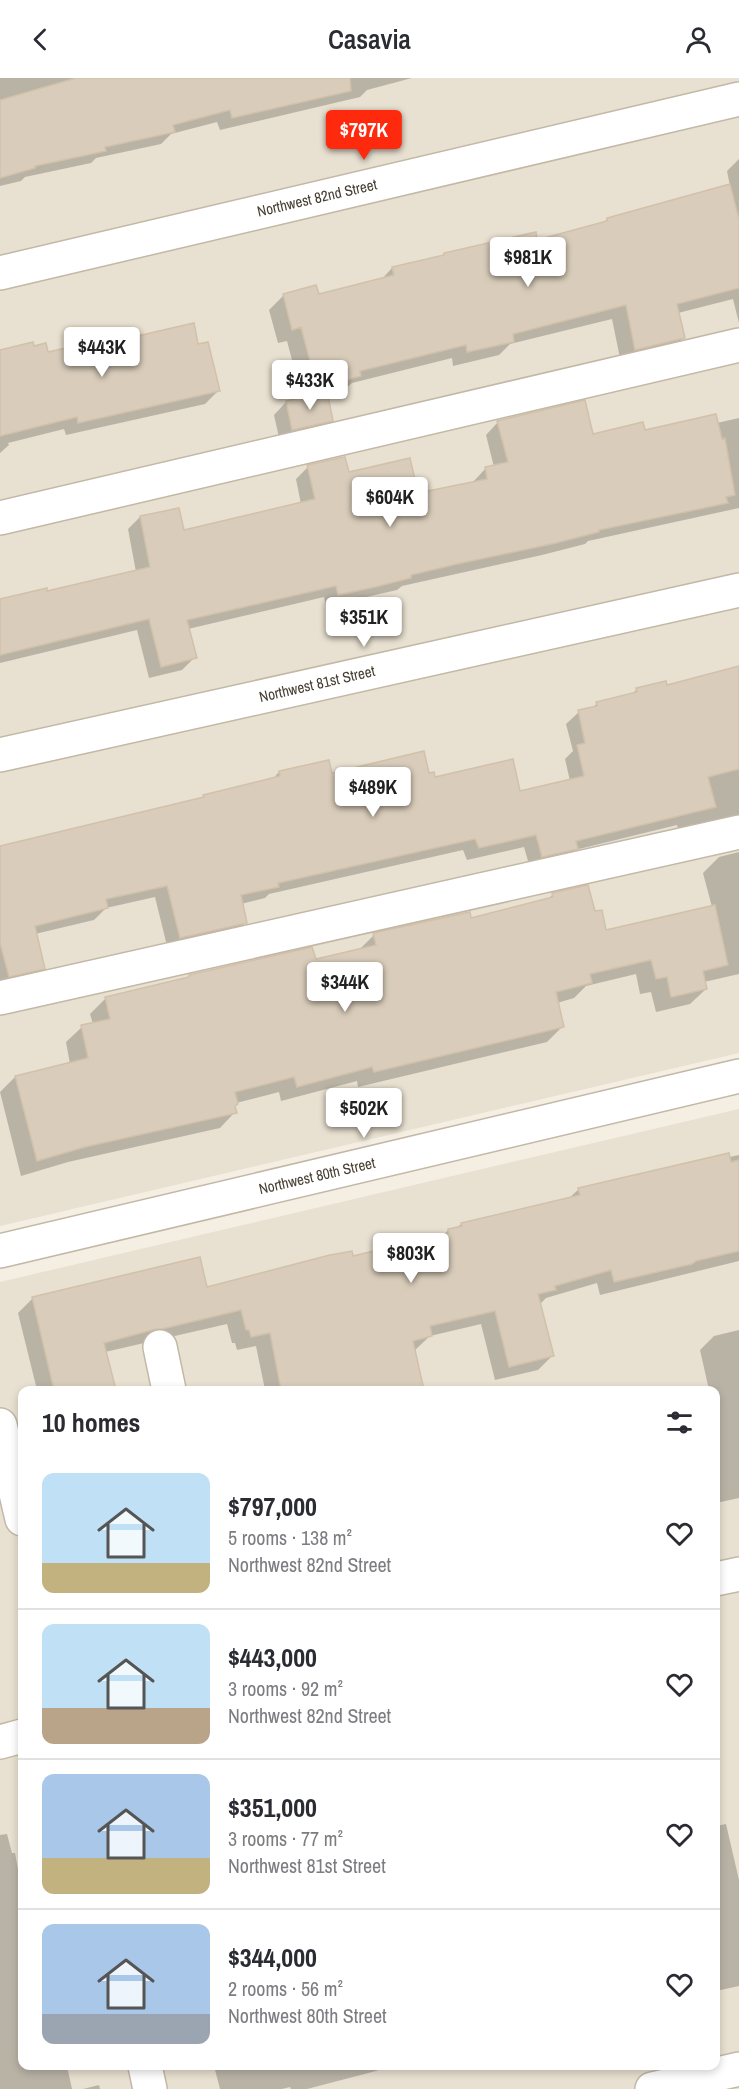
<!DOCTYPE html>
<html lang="en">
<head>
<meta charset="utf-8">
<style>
	body { margin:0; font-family:"Archivo Narrow",sans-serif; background:#f2f2f3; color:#2b2b33; height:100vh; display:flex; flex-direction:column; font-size:22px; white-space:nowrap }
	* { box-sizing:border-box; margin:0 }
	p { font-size:20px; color:#7c7c81 }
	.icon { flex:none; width:33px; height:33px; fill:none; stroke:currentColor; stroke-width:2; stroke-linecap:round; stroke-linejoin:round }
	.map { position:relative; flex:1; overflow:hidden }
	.side { position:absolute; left:18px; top:1308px; width:702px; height:684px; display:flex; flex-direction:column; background:#fff; border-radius:12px; box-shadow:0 3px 9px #0003 }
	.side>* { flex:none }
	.price { position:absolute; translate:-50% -51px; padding:0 14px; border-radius:6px; background:#fff; color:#222; font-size:20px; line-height:39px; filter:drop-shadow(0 2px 3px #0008) }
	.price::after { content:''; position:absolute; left:50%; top:36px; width:18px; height:14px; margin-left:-9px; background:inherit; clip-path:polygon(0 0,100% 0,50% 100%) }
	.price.on { background:#ff2a0e; color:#fff }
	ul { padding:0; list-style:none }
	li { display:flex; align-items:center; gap:18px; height:150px; padding:0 24px }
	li+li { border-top:2px solid #e1e1e2 }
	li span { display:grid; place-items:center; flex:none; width:168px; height:120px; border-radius:12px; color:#555 }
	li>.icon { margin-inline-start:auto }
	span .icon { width:72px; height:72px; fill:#fffc; stroke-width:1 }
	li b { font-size:26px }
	h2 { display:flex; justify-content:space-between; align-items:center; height:72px; padding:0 24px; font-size:26px }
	header { display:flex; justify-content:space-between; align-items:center; height:78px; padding:0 24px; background:#fff; font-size:27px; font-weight:600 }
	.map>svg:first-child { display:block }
	.residential { fill:#e8e0d0; fill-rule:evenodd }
	.shadow { fill:#0003 }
	.building { fill:#d9ccba; stroke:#d2c1a9; stroke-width:1.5 }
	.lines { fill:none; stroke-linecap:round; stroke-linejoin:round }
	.minor-casing { stroke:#c3b8a7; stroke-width:36 }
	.minor { stroke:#fff; stroke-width:33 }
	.labels { text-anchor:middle; stroke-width:5; stroke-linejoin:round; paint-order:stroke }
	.street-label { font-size:15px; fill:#463e32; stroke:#fff }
</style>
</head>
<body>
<header><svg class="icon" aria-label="back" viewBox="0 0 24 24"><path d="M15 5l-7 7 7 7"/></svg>Casavia<svg class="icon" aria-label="person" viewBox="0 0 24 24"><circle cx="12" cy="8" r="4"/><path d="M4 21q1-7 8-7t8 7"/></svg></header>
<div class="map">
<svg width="739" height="2011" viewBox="0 0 739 2011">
	<rect width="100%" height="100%" fill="#f4eee3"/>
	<!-- residential -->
	<path class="residential" d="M 0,0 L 739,0 L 739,975 L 0,1148 Z
		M 739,1031 L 739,2011 L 0,2011 L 0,1204 ZM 22,1312 L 716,1312 L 716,1988 L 22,1988 Z"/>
	<!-- shadow -->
	<path class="shadow" d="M 0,0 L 412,0 L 367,12 L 360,19 L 220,52 L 217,44 L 171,56 L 161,66 L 96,80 L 91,85 L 25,99 L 21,103 L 0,108 Z
		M 739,81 L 739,245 L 733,221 L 678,235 L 683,260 L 669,274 L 621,285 L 612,241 L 510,266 L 499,277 L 453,288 L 452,280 L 352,305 L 345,311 L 326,317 L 332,342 L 319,355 L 280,364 L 274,337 L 286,324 L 302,320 L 287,263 L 278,265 L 269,232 L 284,217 L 318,218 L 381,202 L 392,190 L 442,179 L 445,176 L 536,164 L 603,146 L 607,141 L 730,108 L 727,93 Z
		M 93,269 L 218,313 L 205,326 L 66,357 L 64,351 L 8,365 L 9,367 L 0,375 L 0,275 L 33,270 L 47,276 Z
		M 739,340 L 739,430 L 588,463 L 585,466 L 542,477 L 402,508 L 397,512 L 362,520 L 326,528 L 324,519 L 188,551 L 195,579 L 182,592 L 149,600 L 137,552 L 0,585 L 0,522 L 46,515 L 136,494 L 128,451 L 140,439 L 183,454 L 301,426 L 296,401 L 308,389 L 347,396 L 417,417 L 474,405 L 474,403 L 486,390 L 494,389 L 486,357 L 498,344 L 592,358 L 717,345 Z
		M 739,589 L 739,751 L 679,754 L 677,747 L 575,772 L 564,783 L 530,790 L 524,769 L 467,782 L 463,772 L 269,816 L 265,820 L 241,826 L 245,845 L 233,857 L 168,872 L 155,819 L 106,830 L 94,842 L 35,856 L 44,890 L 31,902 L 0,909 L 0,769 L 201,721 L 204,718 L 272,702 L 279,694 L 428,697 L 434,701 L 519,715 L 570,703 L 565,681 L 573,673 L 566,646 L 579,634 L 592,631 L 597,625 L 632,616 L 637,611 L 666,609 Z
		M 739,774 L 739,896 L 704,904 L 706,911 L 690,926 L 656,934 L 651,914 L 640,916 L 636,896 L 586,908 L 574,920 L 557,925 L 563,948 L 547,964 L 358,1009 L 357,1003 L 281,1023 L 279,1014 L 236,1025 L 234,1028 L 235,1034 L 220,1050 L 68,1084 L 21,1098 L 0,1014 L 15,999 L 70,986 L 66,964 L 82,949 L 93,946 L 90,936 L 106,920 L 186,902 L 190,898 L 315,883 L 358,873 L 374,857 L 470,842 L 548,822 L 552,817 L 594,835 L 605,853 L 712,829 L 703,795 L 719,779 Z
		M 739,1077 L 739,1183 L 600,1217 L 597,1205 L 546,1220 L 539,1227 L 552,1278 L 538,1292 L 495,1302 L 481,1246 L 430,1258 L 414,1273 L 423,1312 L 265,1312 L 256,1268 L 237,1272 L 235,1265 L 232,1265 L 227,1246 L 105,1274 L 114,1312 L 37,1312 L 18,1235 L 32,1221 L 199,1181 L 206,1210 L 442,1159 L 448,1152 L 457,1150 L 461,1146 L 568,1121 L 579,1111 Z
		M 739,1252 L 739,1420 L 716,1425 L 716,1312 L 709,1312 L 700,1272 L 714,1258 Z
		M 726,1746 L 739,1802 L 739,1908 L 716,1913 L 716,1748 Z
		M 7,1756 L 12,1775 L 15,1775 L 22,1813 L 22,1988 L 67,1988 L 72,2011 L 0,2011 L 0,1757 Z
		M 214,1988 L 387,1988 L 376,1993 L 307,2011 L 291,2011 L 290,2009 L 282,2011 L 220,2011 Z
		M 99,2007 L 100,2011 L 83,2011 Z"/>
	<!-- building -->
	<path class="building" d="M 76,0 L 350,0 L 351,13 L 232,40 L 230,32 L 173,47 L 175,54 L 105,69 L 106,73 L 35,88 L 35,90 L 0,100 L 0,22 Z
		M 730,106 L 739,141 L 739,210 L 677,226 L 685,260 L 635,272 L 626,227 L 513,256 L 514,264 L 467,274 L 466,267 L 360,293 L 361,298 L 317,310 L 301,249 L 292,252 L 283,216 L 316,207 L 319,216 L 394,197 L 392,189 L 444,177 L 444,175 L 536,154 L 537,162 L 607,143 L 607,140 Z
		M 194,245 L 198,266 L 208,264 L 220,313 L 78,345 L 77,339 L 0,358 L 0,272 L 33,264 L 34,268 L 46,265 L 48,274 L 93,264 L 94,268 Z
		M 327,313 L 333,343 L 292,352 L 286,323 Z
		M 585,322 L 593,356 L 643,344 L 645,352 L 716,336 L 722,361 L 725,360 L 735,417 L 726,419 L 728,425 L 599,452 L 599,454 L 556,465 L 457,486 L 411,497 L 411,500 L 375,509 L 338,517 L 336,508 L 187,542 L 197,580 L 161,589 L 149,541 L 0,577 L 0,521 L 47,510 L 47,513 L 150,489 L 140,438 L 179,430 L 184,452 L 315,421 L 307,387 L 345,379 L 349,394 L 410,380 L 418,415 L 487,401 L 485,389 L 508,384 L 497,343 Z
		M 739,588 L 739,691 L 708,699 L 716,729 L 576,763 L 578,771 L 542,779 L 536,757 L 479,770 L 475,761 L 278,805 L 279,809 L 241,817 L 247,845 L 180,860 L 167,808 L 106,821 L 108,830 L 35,848 L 45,891 L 9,899 L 0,865 L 0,768 L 204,719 L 203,717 L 280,698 L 279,693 L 329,682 L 332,695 L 424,673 L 429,695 L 434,694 L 435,699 L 513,681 L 520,713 L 584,698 L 577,667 L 585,665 L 578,632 L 597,628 L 596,624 L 637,614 L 636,610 L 666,603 L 667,607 Z
		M 588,807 L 595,833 L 602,832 L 606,852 L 715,827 L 728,887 L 703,893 L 707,911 L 671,919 L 667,899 L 656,901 L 651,882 L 590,896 L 592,905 L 556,914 L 564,949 L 374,994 L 372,989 L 297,1009 L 294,999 L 235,1014 L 238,1026 L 235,1028 L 237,1035 L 85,1069 L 37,1083 L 15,998 L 88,980 L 81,947 L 110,941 L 105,919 L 189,899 L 189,897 L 312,869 L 316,881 L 376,867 L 373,855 L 470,834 L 471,840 L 553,819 L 552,815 Z
		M 729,1075 L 731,1084 L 739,1082 L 739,1173 L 696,1183 L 692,1186 L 614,1204 L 611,1192 L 555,1208 L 556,1212 L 538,1216 L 554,1278 L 509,1289 L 495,1233 L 430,1248 L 432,1258 L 413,1263 L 424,1312 L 281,1312 L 270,1255 L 251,1259 L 249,1252 L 246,1252 L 241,1232 L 162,1251 L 156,1251 L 104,1265 L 116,1312 L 54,1312 L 32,1219 L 200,1179 L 207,1209 L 330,1177 L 352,1173 L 353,1178 L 449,1155 L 448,1151 L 462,1148 L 461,1145 L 580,1117 L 578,1110 Z"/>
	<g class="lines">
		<defs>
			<path id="minor" d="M 0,195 L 739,21
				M 0,440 L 739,267
				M 0,677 L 739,512
				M 0,920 L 739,754
				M 0,1173 L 739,998
				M 160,1269 L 169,1312
				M 0,1347 L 22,1441
				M 716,1501 L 739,1496
				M 0,1664 L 22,1658
				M 145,1988 L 150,2011
				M 652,2011 L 739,1991"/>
		</defs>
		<!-- minor casing -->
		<use href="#minor" class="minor-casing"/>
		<!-- minor -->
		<use href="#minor" class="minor"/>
	</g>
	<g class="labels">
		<!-- street labels -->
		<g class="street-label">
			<text transform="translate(317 120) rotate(-13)" y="5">Northwest 82nd Street</text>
			<text transform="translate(317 606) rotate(-13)" y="5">Northwest 81st Street</text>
			<text transform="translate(317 1098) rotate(-13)" y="5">Northwest 80th Street</text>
		</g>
	</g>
</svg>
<b class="price on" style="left:364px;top:83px">$797K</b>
<b class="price" style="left:528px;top:210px">$981K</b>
<b class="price" style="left:102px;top:300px">$443K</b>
<b class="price" style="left:310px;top:333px">$433K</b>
<b class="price" style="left:390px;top:450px">$604K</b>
<b class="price" style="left:364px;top:570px">$351K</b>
<b class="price" style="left:373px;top:740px">$489K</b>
<b class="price" style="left:345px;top:935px">$344K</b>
<b class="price" style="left:364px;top:1061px">$502K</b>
<b class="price" style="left:411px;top:1206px">$803K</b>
<section class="side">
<h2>10 homes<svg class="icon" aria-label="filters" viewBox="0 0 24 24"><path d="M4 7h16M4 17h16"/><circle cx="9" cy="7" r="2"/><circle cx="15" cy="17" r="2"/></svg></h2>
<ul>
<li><span style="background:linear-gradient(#bfe0f5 75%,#c2b280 0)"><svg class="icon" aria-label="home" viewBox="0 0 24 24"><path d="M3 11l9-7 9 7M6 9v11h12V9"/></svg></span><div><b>$797,000</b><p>5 rooms · 138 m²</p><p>Northwest 82nd Street</p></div><svg class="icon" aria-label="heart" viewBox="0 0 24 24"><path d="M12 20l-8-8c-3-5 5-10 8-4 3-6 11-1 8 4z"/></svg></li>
<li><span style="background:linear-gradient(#bfe0f5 70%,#b9a48a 0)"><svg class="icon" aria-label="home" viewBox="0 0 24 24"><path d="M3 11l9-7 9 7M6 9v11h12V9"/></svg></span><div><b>$443,000</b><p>3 rooms · 92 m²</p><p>Northwest 82nd Street</p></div><svg class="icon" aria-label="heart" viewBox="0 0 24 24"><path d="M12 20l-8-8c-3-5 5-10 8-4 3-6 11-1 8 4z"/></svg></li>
<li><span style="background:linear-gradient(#a9c7e8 70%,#c2b280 0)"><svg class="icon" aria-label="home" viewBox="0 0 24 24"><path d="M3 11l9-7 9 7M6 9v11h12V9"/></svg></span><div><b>$351,000</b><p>3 rooms · 77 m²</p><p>Northwest 81st Street</p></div><svg class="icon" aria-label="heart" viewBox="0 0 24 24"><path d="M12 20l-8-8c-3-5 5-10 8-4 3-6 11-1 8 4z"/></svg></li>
<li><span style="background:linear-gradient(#a9c7e8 75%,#9aa5b1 0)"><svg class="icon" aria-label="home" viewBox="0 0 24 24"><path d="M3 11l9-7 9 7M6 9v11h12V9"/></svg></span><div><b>$344,000</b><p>2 rooms · 56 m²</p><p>Northwest 80th Street</p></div><svg class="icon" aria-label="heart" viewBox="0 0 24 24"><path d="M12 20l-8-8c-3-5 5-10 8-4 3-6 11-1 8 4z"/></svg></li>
</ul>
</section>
</div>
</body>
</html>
